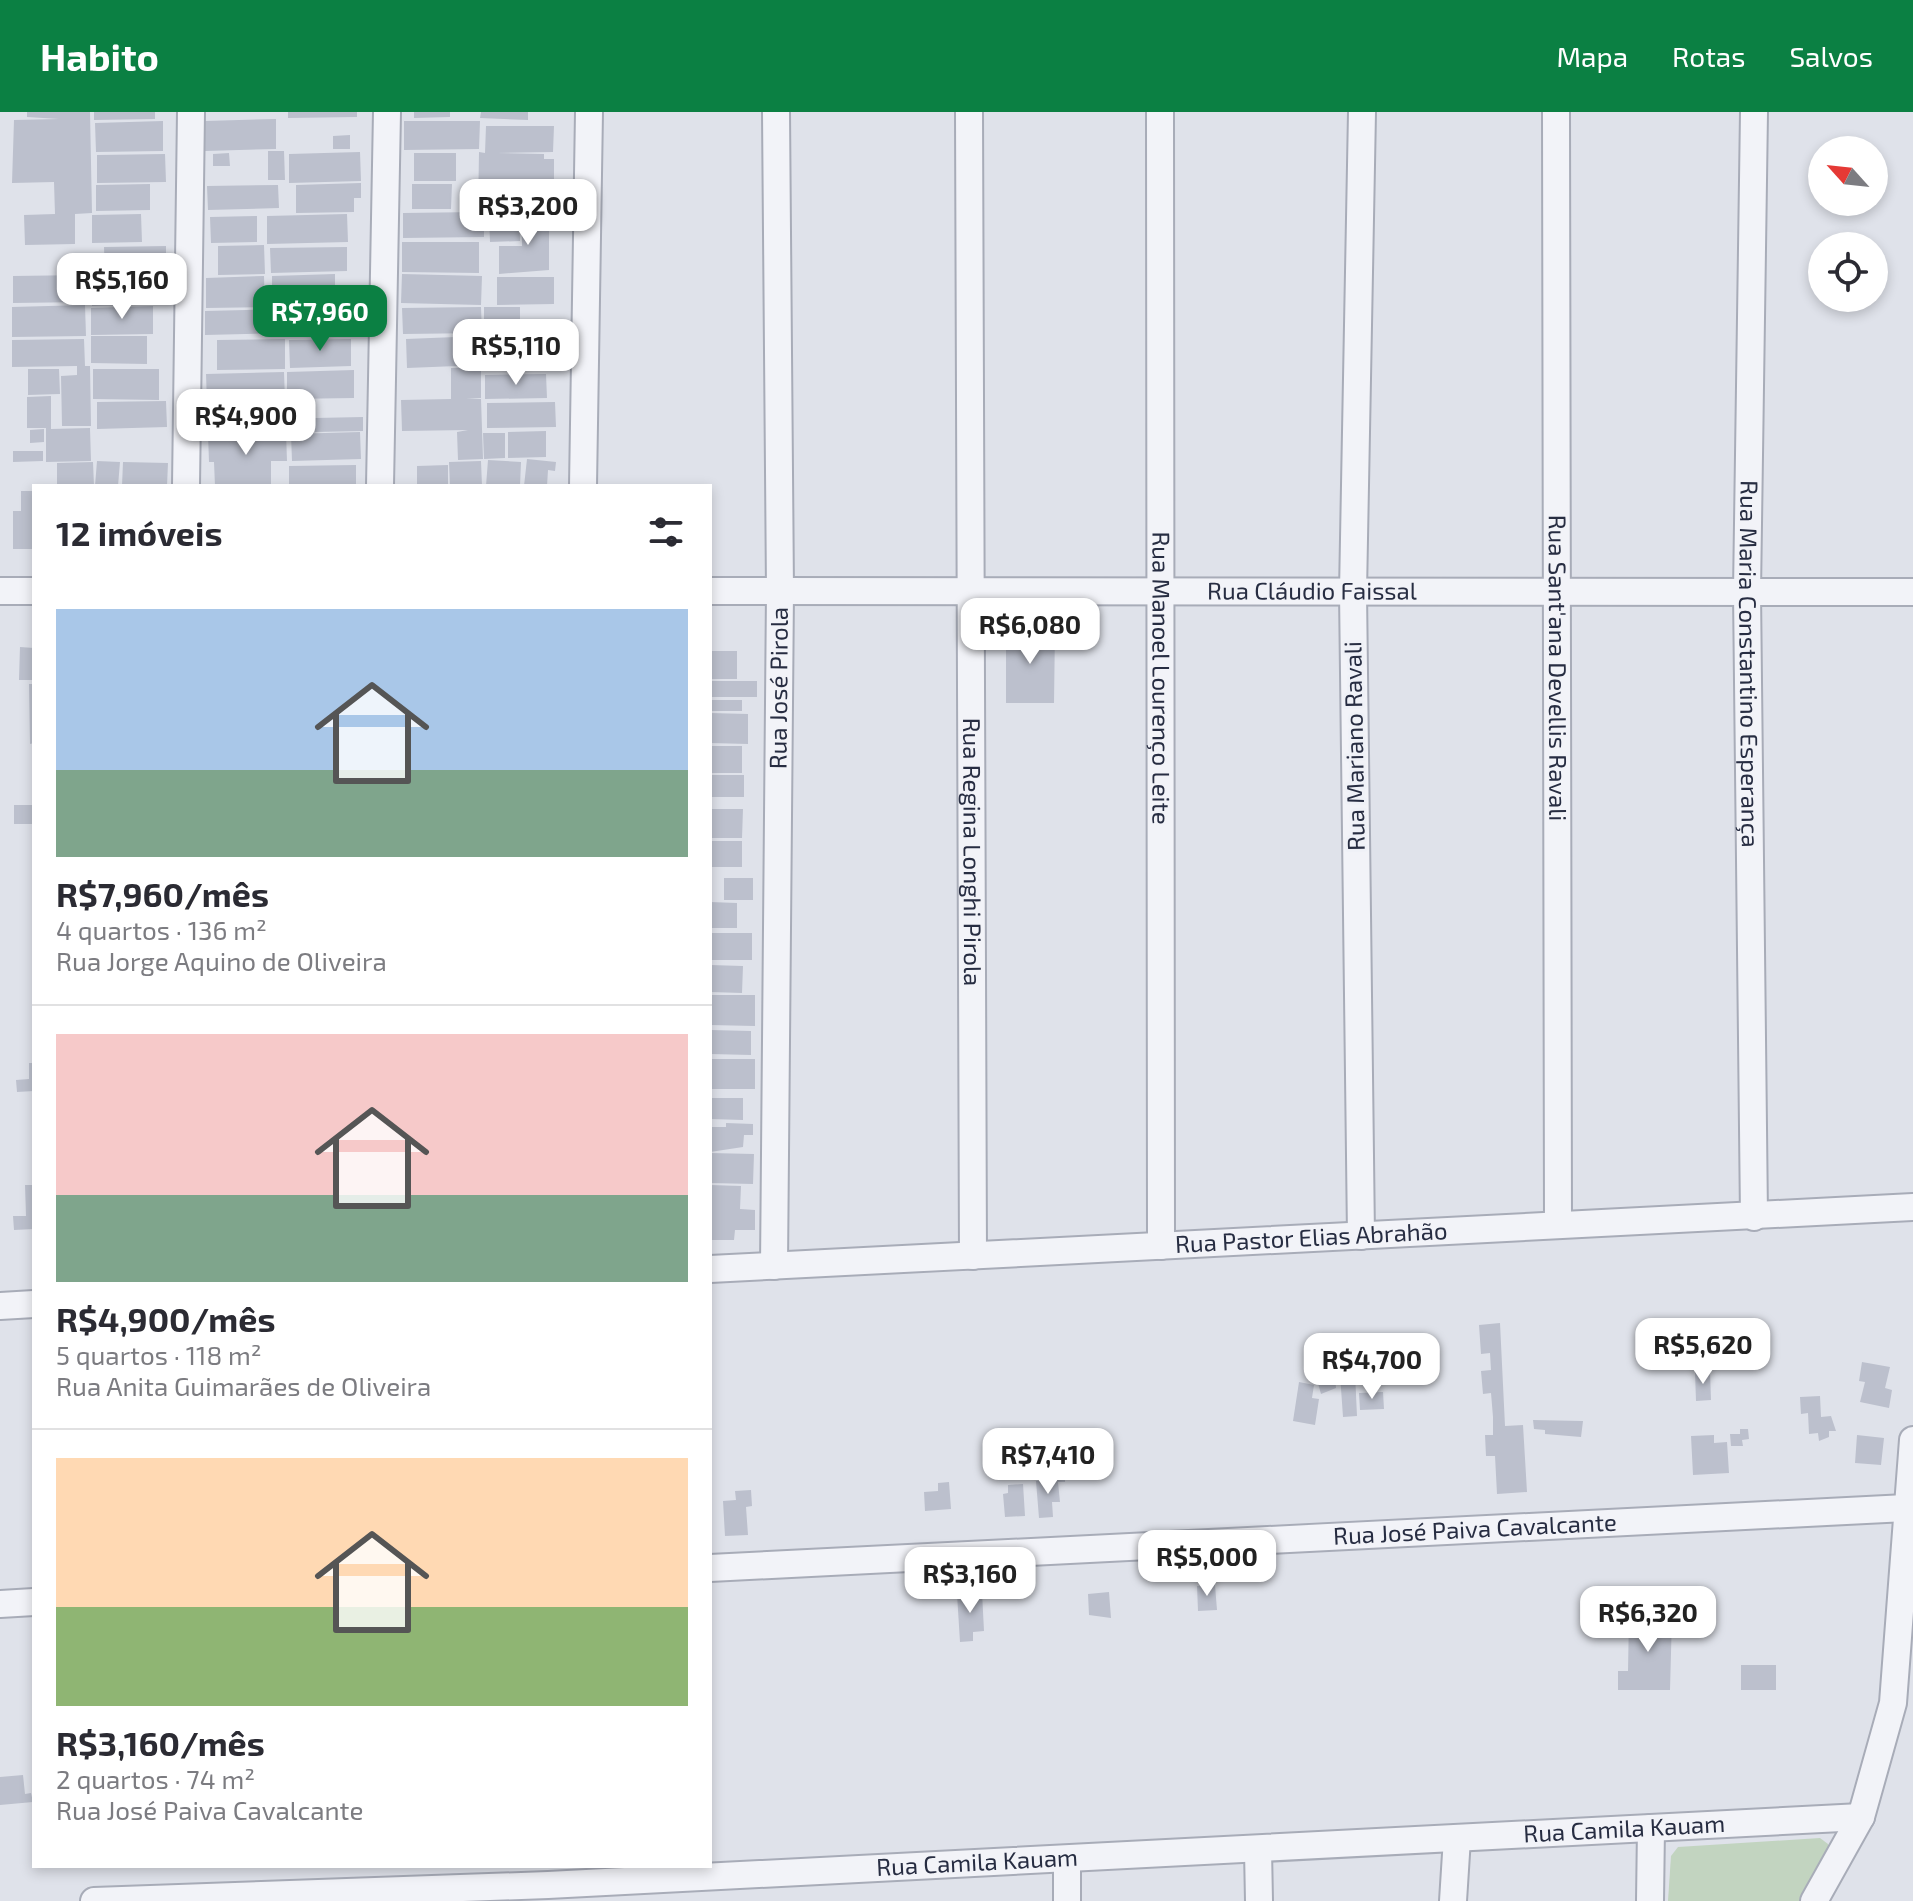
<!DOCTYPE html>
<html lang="pt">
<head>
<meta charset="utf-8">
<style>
	body { margin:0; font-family:"Exo 2",sans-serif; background:#f2f2f3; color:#2b2b33; height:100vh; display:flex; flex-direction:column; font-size:30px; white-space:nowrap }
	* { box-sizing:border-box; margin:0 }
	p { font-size:26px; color:#7c7c81 }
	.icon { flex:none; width:44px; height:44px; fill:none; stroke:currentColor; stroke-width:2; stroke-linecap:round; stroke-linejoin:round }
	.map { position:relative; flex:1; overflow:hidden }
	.sheet { position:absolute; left:32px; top:372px; width:680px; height:1384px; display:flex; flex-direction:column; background:#fff; border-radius:0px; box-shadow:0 4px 12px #0003 }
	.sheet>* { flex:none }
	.needle { width:52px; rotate:297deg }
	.buttons { position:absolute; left:1808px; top:24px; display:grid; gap:16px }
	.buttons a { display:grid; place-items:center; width:80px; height:80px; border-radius:50%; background:#fff; box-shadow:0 4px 12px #0003; font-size:40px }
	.price { position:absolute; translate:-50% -68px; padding:0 18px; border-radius:16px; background:#fff; color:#222; font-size:26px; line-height:52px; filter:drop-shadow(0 2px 4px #0008) }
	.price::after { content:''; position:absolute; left:50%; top:48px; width:24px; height:18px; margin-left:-12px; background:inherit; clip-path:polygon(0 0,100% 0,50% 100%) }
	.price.on { background:#0b8043; color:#fff }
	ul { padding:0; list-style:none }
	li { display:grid; align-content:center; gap:16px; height:424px; padding:0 24px }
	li+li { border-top:2px solid #e1e1e2 }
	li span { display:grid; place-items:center; height:248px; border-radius:0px; color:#555 }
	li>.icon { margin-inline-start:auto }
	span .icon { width:144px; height:144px; fill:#fffc; stroke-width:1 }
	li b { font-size:34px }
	h2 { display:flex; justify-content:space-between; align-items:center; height:96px; padding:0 24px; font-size:34px }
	header { display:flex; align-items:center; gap:48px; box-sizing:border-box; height:112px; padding:0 40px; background:#0b8043; color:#fff }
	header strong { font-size:38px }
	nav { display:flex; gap:44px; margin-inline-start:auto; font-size:28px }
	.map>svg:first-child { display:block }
	.green { fill:#c2d4c0 }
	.building { fill:#bcc0cd }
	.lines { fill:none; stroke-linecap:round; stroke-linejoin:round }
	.minor-casing { stroke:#a8acb8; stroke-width:30 }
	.minor { stroke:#f2f3f8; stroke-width:26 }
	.labels { text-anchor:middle; stroke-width:6; stroke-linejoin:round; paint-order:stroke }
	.street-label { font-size:24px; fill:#272d42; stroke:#eff1f7 }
</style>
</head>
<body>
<header>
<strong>Habito</strong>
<nav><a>Mapa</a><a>Rotas</a><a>Salvos</a></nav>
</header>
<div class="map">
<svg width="1913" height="1789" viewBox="0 0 1913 1789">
	<rect width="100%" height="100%" fill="#dfe2ea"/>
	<!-- green -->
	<path class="green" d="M 1820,1726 L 1828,1732 L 1832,1741 L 1803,1789 L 1668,1789 L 1671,1744 L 1678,1735 Z"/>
	<!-- building -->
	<path class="building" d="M 27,0 L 90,0 L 92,101 L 75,102 L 75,132 L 25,133 L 24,103 L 55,102 L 54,70 L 12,71 L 14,8 L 59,7 L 27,5 Z
		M 94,0 L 155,0 L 155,7 L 94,8 Z
		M 288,0 L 357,0 L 357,5 L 288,6 Z
		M 414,0 L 450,0 L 450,5 L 414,6 Z
		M 481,0 L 528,0 L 528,8 L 480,6 Z
		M 276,7 L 276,37 L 205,39 L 205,9 Z
		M 163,9 L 163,39 L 96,40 L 95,11 Z
		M 404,9 L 480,9 L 479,37 L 404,38 Z
		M 486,14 L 554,14 L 553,40 L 497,41 L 544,42 L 544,47 L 554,47 L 554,69 L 490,71 L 489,100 L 484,100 L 484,125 L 403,126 L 403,101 L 478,100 L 479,40 L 485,41 Z
		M 350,23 L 350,37 L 333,37 L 333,24 Z
		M 268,39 L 284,39 L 285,68 L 268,68 Z
		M 360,40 L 361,69 L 289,71 L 289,42 Z
		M 229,41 L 230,54 L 213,54 L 213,42 Z
		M 414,41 L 456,41 L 456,69 L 414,69 Z
		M 165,42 L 166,70 L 97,71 L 97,43 Z
		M 361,71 L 361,86 L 354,86 L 354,100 L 296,101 L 296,73 Z
		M 150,72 L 150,98 L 96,99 L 96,73 Z
		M 412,72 L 452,72 L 451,97 L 412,97 Z
		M 278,73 L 279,96 L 208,98 L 207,74 Z
		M 546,73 L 546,100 L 496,101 L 496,74 Z
		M 522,101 L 549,101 L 549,158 L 499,162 L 499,134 L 522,134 Z
		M 141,102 L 142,130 L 92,131 L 92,103 Z
		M 347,102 L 348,130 L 267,132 L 267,104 Z
		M 257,104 L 257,130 L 211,131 L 210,105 Z
		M 519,104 L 520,129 L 490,130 L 489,105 Z
		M 402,130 L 479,130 L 479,161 L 402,160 Z
		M 264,133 L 265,162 L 218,163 L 218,134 Z
		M 166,134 L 166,160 L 156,161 L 157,192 L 92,194 L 91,162 L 105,162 L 104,135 Z
		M 347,135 L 347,159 L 271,161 L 270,136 Z
		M 335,162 L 335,178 L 313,178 L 313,194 L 272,195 L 272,164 Z
		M 402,162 L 482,164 L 481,193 L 401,191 Z
		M 85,163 L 86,190 L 13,191 L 13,164 Z
		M 264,164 L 265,195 L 206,196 L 206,166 Z
		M 497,165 L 554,165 L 554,192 L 497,193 Z
		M 85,193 L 86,224 L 12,225 L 12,195 Z
		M 153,194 L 153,222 L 91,223 L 91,196 Z
		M 356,194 L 356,224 L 290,225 L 289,196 Z
		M 481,195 L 482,221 L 403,222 L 402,196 Z
		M 484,195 L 520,195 L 520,223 L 484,224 Z
		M 286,197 L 286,221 L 205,223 L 205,199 Z
		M 91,224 L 147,224 L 147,252 L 91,251 Z
		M 481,224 L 482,253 L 407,256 L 406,227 Z
		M 487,226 L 518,226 L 517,237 L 503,238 L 503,256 L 487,256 Z
		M 84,227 L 85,254 L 90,254 L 91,314 L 62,314 L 61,264 L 77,263 L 77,254 L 12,255 L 12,228 Z
		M 285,227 L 285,257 L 217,258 L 217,228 Z
		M 351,227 L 351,254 L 290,256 L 289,228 Z
		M 451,256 L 481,256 L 481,286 L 466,286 L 481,287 L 483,347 L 458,348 L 457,320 L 468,318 L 402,319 L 401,288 L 451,287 Z
		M 28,257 L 59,257 L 60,282 L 28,283 Z
		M 93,257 L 159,257 L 159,288 L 93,287 Z
		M 354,258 L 354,286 L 287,287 L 287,260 Z
		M 284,260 L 286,317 L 224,318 L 223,290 L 207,291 L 206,262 Z
		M 546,262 L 547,286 L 485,287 L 485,263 Z
		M 51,284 L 51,317 L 90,316 L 91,349 L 46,350 L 46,316 L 27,316 L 27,285 Z
		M 166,289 L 167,315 L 97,317 L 97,290 Z
		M 300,289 L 300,319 L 289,319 L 288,290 Z
		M 555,290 L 556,315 L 487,316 L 487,291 Z
		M 363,305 L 363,319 L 315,320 L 315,306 Z
		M 44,317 L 44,330 L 30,331 L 30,318 Z
		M 546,319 L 546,345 L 508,346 L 508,320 Z
		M 286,320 L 287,349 L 271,349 L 271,374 L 215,374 L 214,350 L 209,350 L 208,322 Z
		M 360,320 L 361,347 L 292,349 L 291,322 Z
		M 483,321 L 505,321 L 505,346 L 484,347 Z
		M 13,339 L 43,339 L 43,349 L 13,350 Z
		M 527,347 L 556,350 L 555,359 L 548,358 L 547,374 L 524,374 Z
		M 488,348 L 521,350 L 520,374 L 486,374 Z
		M 97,349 L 120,350 L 118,374 L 95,374 Z
		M 481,349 L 482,374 L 450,374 L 449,350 Z
		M 93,350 L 94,374 L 57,374 L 57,351 Z
		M 123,350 L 168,351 L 167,374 L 122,374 Z
		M 356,353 L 356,374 L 289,374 L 289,354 Z
		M 448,353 L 448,374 L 417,374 L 417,354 Z
		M 21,379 L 34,379 L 34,437 L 13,437 L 13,399 L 21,399 Z
		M 1006,516 L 1055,517 L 1054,591 L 1006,591 Z
		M 20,535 L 34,536 L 34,568 L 19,568 Z
		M 710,539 L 737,539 L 737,567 L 710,567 Z
		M 710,569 L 757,569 L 757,585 L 710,585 Z
		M 29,572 L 34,572 L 34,631 L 30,632 Z
		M 710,588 L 742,588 L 742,599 L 710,599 Z
		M 710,601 L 748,602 L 748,632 L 710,631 Z
		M 710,634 L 742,634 L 742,661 L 710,661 Z
		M 710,663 L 744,663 L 744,685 L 710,685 Z
		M 14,693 L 34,693 L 34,712 L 14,712 Z
		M 710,697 L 743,697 L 742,726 L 710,726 Z
		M 710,729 L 742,729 L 742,755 L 710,755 Z
		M 724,766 L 753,766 L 753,788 L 724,788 Z
		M 710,790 L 737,791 L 737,816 L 710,816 Z
		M 710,821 L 752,821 L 752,848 L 710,848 Z
		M 710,853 L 743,854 L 742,881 L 710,880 Z
		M 710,883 L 755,883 L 755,914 L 710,913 Z
		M 710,918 L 751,919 L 751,943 L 710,942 Z
		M 710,947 L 755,947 L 755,977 L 710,977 Z
		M 29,951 L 34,951 L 34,979 L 17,980 L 16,968 L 29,967 Z
		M 710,986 L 743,986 L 743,1008 L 710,1007 Z
		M 726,1011 L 753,1012 L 753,1023 L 744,1023 L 743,1035 L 710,1040 L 710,1015 L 726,1015 Z
		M 710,1041 L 754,1042 L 753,1072 L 710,1071 Z
		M 25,1073 L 34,1073 L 34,1117 L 14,1118 L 13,1104 L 26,1104 Z
		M 710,1073 L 741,1074 L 740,1097 L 755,1098 L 755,1118 L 735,1118 L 734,1128 L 710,1128 Z
		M 1500,1211 L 1505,1314 L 1523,1313 L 1527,1380 L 1497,1382 L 1495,1344 L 1486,1344 L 1485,1323 L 1493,1323 L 1493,1305 L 1491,1281 L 1483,1282 L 1481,1259 L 1491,1258 L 1490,1241 L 1481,1242 L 1479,1213 Z
		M 1862,1250 L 1890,1255 L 1885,1276 L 1892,1278 L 1889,1296 L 1860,1290 L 1865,1270 L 1859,1269 Z
		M 1710,1259 L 1711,1288 L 1696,1289 L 1695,1260 Z
		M 1355,1261 L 1357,1304 L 1343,1305 L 1340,1262 Z
		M 1335,1263 L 1336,1276 L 1321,1282 L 1316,1264 Z
		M 1299,1270 L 1314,1273 L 1312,1286 L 1319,1287 L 1315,1313 L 1293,1309 Z
		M 1383,1280 L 1384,1297 L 1360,1298 L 1359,1281 Z
		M 1820,1284 L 1821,1305 L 1831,1304 L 1836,1319 L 1829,1319 L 1829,1325 L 1819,1329 L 1818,1321 L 1809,1322 L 1808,1301 L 1801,1302 L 1800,1285 Z
		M 1533,1308 L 1583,1309 L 1581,1325 L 1545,1322 L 1545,1318 L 1534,1317 Z
		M 1740,1317 L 1748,1317 L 1749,1327 L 1742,1328 L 1743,1334 L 1731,1334 L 1730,1322 L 1740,1322 Z
		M 1714,1323 L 1714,1331 L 1727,1330 L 1729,1361 L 1693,1363 L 1691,1324 Z
		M 1857,1323 L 1884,1326 L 1881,1353 L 1855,1351 Z
		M 1065,1366 L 1065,1370 L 1058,1370 L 1060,1390 L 1052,1390 L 1053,1405 L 1039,1406 L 1036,1369 Z
		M 949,1370 L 951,1397 L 925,1399 L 924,1380 L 938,1379 L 938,1371 Z
		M 1023,1372 L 1025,1404 L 1005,1405 L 1003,1382 L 1008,1381 L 1008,1373 Z
		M 751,1378 L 752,1394 L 746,1395 L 748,1423 L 725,1424 L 723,1389 L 736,1388 L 735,1379 Z
		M 1215,1473 L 1217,1498 L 1198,1499 L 1197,1474 Z
		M 982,1480 L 984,1519 L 973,1520 L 973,1529 L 960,1530 L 957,1482 Z
		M 1109,1480 L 1111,1506 L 1089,1503 L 1088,1482 Z
		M 1629,1504 L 1672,1504 L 1670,1578 L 1618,1578 L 1618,1559 L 1628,1559 Z
		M 1741,1553 L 1776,1553 L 1776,1578 L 1741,1578 Z
		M 23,1663 L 25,1682 L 31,1681 L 33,1690 L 0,1693 L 0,1665 Z"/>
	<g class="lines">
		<defs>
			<g id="minor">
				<path id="s1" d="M 969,0 L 973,1144"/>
				<path id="s2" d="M 1160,0 L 1161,1134"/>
				<path id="s3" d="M 1556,0 L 1558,1113"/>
				<path id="s4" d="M 1754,0 L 1747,480 L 1754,1105"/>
				<path d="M 186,374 L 191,0"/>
				<path d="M 380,374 L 387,0"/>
				<path d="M 583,374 L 589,0"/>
				<path d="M 0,479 L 34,479"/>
				<path id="s5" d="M 710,479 L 1913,480"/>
				<path d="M 1361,1124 L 1353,480 L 1362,0"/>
				<path id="s6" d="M 774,1154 L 780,479 L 776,0"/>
				<path id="s7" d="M 710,1157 L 1913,1095"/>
				<path d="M 0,1194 L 34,1192"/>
				<path id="s8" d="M 710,1456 L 1906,1396"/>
				<path d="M 0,1492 L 34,1490"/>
				<path d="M 1258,1738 L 1259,1789"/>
				<path d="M 1067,1747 L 1067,1789"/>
				<path id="s9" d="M 94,1789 L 548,1773 L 1861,1705"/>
				<path d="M 1453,1789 L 1457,1726"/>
				<path d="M 1650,1789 L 1651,1716"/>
				<path d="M 1814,1789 L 1861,1705 L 1893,1591 L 1913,1328"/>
			</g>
		</defs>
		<!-- minor casing -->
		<use href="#minor" class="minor-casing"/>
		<!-- minor -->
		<use href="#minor" class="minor"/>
	</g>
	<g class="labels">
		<!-- street labels -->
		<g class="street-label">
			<text dy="8" stroke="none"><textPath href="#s5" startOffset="602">Rua Cláudio Faissal</textPath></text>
			<text dy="8" stroke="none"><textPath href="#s4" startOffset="552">Rua Maria Constantino Esperança</textPath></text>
			<text dy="8" stroke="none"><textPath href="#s3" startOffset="556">Rua Sant'ana Devellis Ravali</textPath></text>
			<text dy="8" stroke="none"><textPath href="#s2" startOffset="566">Rua Manoel Lourenço Leite</textPath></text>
			<text dy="8" stroke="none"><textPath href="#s6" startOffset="578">Rua José Pirola</textPath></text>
			<text transform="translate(1355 634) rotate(-91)" y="8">Rua Mariano Ravali</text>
			<text dy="8" stroke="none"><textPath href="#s1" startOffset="740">Rua Regina Longhi Pirola</textPath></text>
			<text dy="8" stroke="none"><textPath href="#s7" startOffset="602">Rua Pastor Elias Abrahão</textPath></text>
			<text dy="8" stroke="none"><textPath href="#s8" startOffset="766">Rua José Paiva Cavalcante</textPath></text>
			<text dy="8" stroke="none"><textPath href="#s9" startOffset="1532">Rua Camila Kauam</textPath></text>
			<text dy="8" stroke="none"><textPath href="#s9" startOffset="884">Rua Camila Kauam</textPath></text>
		</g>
	</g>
</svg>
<div class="buttons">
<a><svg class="needle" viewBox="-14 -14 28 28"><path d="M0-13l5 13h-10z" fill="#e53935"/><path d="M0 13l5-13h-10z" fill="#7c7c81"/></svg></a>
<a><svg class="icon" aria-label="locate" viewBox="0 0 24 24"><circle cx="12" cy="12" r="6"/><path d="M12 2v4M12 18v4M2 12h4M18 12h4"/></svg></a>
</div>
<b class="price" style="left:528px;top:135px">R$3,200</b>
<b class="price" style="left:122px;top:209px">R$5,160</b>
<b class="price on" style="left:320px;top:241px">R$7,960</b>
<b class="price" style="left:516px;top:275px">R$5,110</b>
<b class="price" style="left:246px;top:345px">R$4,900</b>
<b class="price" style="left:1030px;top:554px">R$6,080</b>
<b class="price" style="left:1703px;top:1274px">R$5,620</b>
<b class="price" style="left:1372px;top:1289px">R$4,700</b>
<b class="price" style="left:1048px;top:1384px">R$7,410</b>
<b class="price" style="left:1207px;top:1486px">R$5,000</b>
<b class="price" style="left:970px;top:1503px">R$3,160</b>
<b class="price" style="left:1648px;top:1542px">R$6,320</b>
<section class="sheet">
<h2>12 imóveis<svg class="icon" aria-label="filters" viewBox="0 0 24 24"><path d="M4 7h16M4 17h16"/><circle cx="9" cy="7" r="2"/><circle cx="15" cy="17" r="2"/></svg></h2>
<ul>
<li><span style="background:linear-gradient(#a9c7e8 65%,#7fa58c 0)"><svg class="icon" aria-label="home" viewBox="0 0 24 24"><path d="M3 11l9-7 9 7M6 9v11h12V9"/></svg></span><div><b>R$7,960/mês</b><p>4 quartos · 136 m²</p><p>Rua Jorge Aquino de Oliveira</p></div></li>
<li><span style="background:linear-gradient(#f6c9c9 65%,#7fa58c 0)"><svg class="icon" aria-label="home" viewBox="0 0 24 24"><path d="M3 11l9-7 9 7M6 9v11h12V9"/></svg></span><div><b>R$4,900/mês</b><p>5 quartos · 118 m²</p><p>Rua Anita Guimarães de Oliveira</p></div></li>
<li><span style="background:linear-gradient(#ffd9b3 60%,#8fb573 0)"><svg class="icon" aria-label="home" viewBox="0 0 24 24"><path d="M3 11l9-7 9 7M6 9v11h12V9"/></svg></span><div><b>R$3,160/mês</b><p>2 quartos · 74 m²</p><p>Rua José Paiva Cavalcante</p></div></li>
</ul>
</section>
</div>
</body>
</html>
